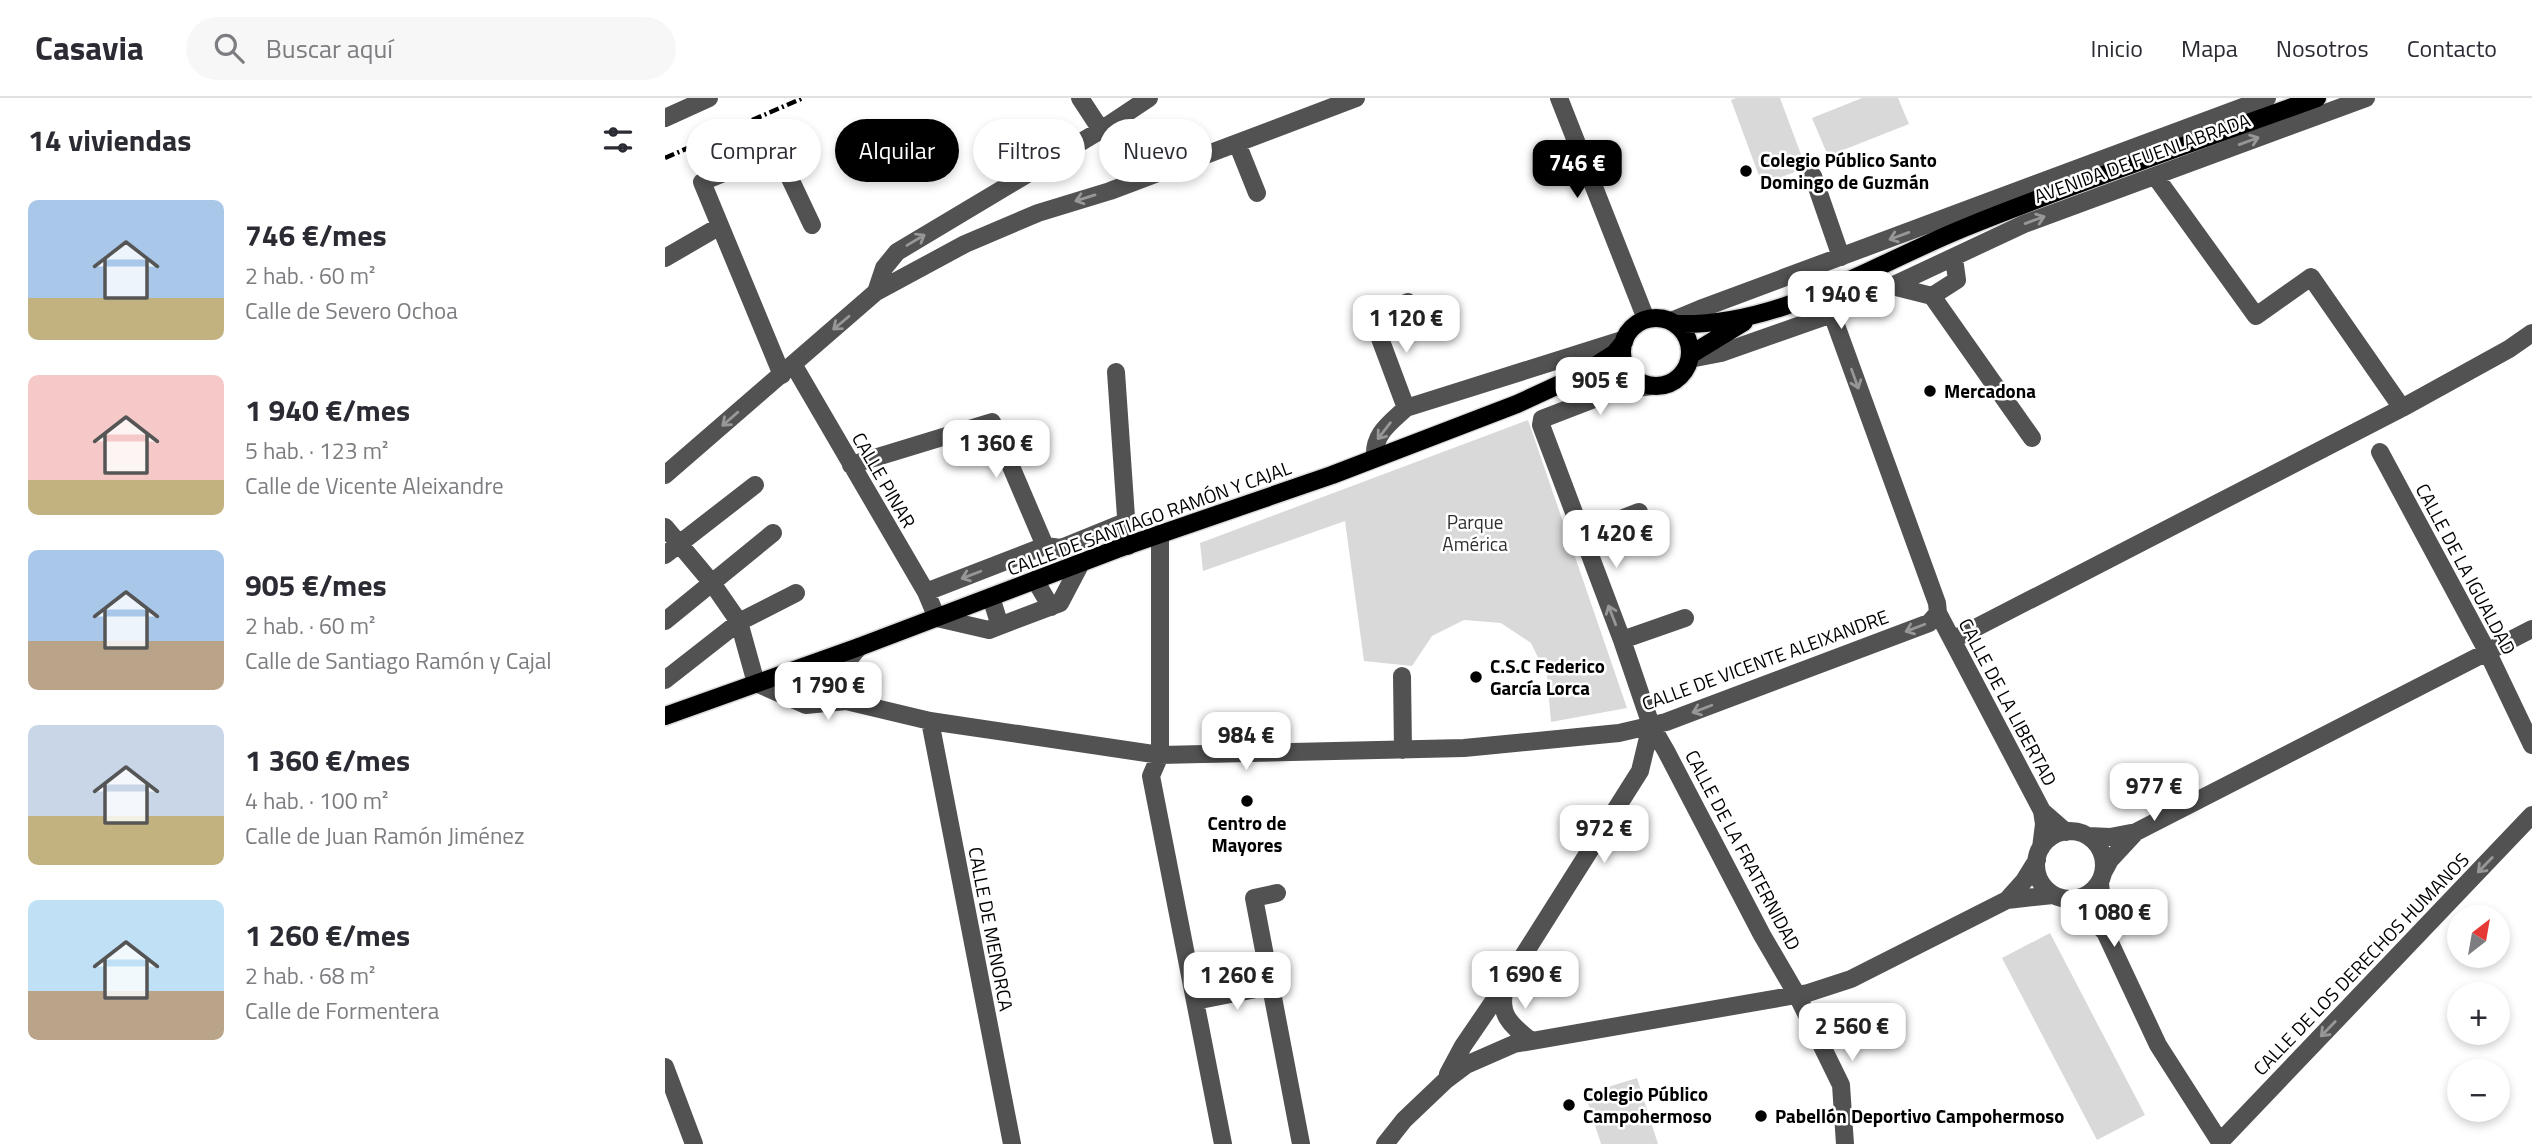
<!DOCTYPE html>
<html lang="es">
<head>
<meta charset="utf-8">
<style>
	body { margin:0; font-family:"Titillium Web",sans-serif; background:#f7f7f7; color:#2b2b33; height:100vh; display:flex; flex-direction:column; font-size:26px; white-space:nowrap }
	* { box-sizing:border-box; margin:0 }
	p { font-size:23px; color:#7c7c81 }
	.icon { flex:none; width:38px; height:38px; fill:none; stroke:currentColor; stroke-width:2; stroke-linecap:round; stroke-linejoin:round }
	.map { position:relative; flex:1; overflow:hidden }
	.side { display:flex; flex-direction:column; background:#fff; width:665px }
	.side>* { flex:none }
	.top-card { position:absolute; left:21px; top:21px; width:665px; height:63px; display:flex; gap:14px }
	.needle { width:46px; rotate:31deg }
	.fabs { position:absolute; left:1782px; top:807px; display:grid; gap:14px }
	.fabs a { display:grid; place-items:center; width:63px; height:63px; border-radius:50%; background:#fff; box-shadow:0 4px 10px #0003; font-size:35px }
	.price { position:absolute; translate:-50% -60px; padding:0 16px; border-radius:14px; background:#fff; color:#222; font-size:23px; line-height:46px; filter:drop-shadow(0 2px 4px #0008) }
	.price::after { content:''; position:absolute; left:50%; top:42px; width:21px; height:16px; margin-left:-10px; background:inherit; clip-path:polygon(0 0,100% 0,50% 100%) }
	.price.on { background:#000; color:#fff }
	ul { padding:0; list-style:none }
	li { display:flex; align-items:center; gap:21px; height:175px; padding:0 28px }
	li span { display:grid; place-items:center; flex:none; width:196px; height:140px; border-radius:10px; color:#555 }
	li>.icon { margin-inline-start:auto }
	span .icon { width:84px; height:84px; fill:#fffc; stroke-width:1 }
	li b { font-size:30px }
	h2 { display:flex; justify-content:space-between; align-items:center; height:84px; padding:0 28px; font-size:30px }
	.chip { padding:0 24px; border-radius:32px; background:#fff; box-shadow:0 4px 10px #0003; font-size:24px; line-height:63px }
	.chip.on { background:#000; color:#fff }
	header { display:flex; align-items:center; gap:42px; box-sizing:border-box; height:98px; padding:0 35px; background:#fff; border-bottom:2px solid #e1e1e2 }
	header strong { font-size:33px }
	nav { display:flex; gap:38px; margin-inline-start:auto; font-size:24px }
	.search { width:490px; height:63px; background:#f7f7f7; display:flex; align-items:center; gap:18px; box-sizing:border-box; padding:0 24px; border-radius:38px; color:#7c7c81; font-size:26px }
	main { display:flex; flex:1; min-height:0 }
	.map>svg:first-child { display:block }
	.green { fill:#d9d9d9 }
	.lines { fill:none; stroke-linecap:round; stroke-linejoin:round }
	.major-casing { stroke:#dbdbdb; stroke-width:21 }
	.minor { stroke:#525252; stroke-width:18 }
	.major { stroke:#000; stroke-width:18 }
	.rail { stroke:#000; stroke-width:4.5; stroke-dasharray:10 3.5 2 3.5; stroke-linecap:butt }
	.oneway { stroke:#979797 }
	.poi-dot { fill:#000; stroke:#fff; stroke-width:2.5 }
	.labels { text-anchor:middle; stroke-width:5; stroke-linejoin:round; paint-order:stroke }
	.street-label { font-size:19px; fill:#000; stroke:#fff }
	.poi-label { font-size:19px; font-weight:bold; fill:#000; stroke:#fff; text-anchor:start }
	.park-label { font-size:19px; fill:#303030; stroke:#fff }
</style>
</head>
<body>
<header>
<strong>Casavia</strong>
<div class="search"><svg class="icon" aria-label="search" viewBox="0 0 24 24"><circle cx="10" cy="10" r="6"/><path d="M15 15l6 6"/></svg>Buscar aquí</div>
<nav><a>Inicio</a><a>Mapa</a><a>Nosotros</a><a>Contacto</a></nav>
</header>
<main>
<section class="side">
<h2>14 viviendas<svg class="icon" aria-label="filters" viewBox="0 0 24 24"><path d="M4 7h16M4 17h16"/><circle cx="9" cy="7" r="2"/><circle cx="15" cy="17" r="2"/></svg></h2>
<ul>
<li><span style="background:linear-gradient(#a9c7e8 70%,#c2b280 0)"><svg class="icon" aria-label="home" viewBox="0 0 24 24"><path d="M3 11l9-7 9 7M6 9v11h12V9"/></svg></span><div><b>746 €/mes</b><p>2 hab. · 60 m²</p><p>Calle de Severo Ochoa</p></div></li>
<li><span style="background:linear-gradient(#f6c9c9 75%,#c2b280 0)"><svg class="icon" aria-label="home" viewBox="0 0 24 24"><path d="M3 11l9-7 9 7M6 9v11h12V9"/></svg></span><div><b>1 940 €/mes</b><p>5 hab. · 123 m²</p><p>Calle de Vicente Aleixandre</p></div></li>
<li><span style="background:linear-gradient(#a9c7e8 65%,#b9a48a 0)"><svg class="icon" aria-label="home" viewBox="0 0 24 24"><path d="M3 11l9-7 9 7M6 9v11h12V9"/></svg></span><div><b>905 €/mes</b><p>2 hab. · 60 m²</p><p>Calle de Santiago Ramón y Cajal</p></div></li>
<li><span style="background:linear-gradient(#c9d6e8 65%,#c2b280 0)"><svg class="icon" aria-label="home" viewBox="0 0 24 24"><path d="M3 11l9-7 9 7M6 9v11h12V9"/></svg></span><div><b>1 360 €/mes</b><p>4 hab. · 100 m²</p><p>Calle de Juan Ramón Jiménez</p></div></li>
<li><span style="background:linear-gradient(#bfe0f5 65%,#b9a48a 0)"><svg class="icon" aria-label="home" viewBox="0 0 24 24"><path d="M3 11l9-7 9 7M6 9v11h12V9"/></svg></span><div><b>1 260 €/mes</b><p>2 hab. · 68 m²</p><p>Calle de Formentera</p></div></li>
</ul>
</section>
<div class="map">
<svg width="1867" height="1046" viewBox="0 0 1867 1046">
	<rect width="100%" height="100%" fill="#fff"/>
	<!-- green -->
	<path class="green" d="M 1071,0 L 1115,0 L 1141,70 L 1097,86 L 1066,2 Z
		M 1197,0 L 1233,0 L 1244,26 L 1163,58 L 1147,20 Z
		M 863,322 L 962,610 L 886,624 L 882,578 L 866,545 L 836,525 L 799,522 L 767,538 L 747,568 L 699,563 L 680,423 L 538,473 L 535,445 Z
		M 1385,835 L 1480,1017 L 1432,1042 L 1337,860 Z
		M 972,980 L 993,1046 L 936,1046 L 920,996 Z"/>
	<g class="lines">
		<defs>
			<path id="major" d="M957 254a34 34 0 1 1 68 0a34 34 0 1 1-68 0Z
				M 1011,226 C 1115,229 1205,168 1299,130 C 1415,83 1534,43 1652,0
				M 1025,257 L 1079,224
				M 903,289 L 970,280
				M 0,618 L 194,549 L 452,451 L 667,377 L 852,306 L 917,276 L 950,255 L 959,244"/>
		</defs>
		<!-- major casing -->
		<use href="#major" class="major-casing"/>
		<!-- minor -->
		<path class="minor" d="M 415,0 L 436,32
			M 894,0 L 981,221
			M 0,20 L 44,0
			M 572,45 L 592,95
			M 1148,78 L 1176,159
			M 0,160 L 55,128
			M 1227,188 L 1267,198
			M 211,194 L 219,170 L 232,154 L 436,32 L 484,0
			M 1267,198 L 1367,340
			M 1267,198 L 1292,182 L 1289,160
			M 1006,223 L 1035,211 L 1602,0
			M 1025,261 L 1056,255 L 1167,216 L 1359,126 L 1701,0
			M 128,266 L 261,494 L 272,520 L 324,532 L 395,505 L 416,465
			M 451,274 L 463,448
			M 117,277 L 37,84 L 112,53 L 147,127
			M 985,288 L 947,294 L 877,321 L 876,327 L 957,542 L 986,627 L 1001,653 L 1097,837 L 1132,897 L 1176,987 L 1180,1046
			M 741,310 L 707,219 L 743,204
			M 1737,310 L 1844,251 L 1867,235
			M 1715,354 L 1822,553 L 1867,647
			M 710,360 C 708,336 724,326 741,310 L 960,241
			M 186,367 L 327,324 L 380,448 L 261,494
			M 0,377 L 211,194 L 300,146 L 373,115 L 445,93 L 691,0
			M 0,429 L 47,485 L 74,524 L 91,585 L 141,607 L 181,603
			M 495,436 L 495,657 L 486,678 L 558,1046
			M 917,436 L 974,414
			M 380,448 L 396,450 L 460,424
			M 0,457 L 90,387
			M 370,482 L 386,509
			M 326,499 L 335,528
			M 1273,515 L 1377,713
			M 0,523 L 108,435
			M 957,542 L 1020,520
			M 1287,542 L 1737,310 L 1646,179 L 1591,218 L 1490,78
			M 124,574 L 181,603 L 265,623 L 495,657 L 799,650 L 954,635 L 1001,624 L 1264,525 L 1273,515 L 1272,505 L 1159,194
			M 737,578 L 738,652
			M 0,582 L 74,524 L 131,495
			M 168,597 L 174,574 L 194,549
			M 265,623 L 347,1046
			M1371 767a34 34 0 1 1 68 0a34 34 0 1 1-68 0Z
			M 1471,734 L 1867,531
			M 1423,738 L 1445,739 L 1471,734 L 1445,762 L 1439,773
			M 1376,750 L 1379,726 L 1377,713 L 1401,734
			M 1372,762 L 1359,783 L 1342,802 L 1388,797
			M 612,795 L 589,800 L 636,1046
			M 1405,801 L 1440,834 L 1435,785
			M 1440,834 L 1493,947 L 1555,1044 L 1867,717
			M 840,889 C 833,917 845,926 866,943
			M 530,903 L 606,888
			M 0,969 L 29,1046
			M 783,976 L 798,948 L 841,885 L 975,673 L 986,627
			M 720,1046 L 739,1022 L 781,982 L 801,967 L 849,946 L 1143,895 L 1186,881 L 1342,802"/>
		<!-- major -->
		<use href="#major" class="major"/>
		<!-- rail -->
		<path class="rail" d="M 0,60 L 138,0"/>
	</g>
	<!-- one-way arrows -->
	<defs><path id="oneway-shaft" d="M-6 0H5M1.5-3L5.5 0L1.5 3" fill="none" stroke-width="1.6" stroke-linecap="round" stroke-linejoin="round" transform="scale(1.75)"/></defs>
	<g class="oneway">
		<use href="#oneway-shaft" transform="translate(1584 43) rotate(-20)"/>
		<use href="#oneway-shaft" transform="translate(420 100) rotate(163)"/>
		<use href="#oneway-shaft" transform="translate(1370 122) rotate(-20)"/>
		<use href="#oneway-shaft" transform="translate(1234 138) rotate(160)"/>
		<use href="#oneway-shaft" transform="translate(251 142) rotate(-31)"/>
		<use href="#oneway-shaft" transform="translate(176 225) rotate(140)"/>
		<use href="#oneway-shaft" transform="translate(1190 281) rotate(70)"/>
		<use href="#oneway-shaft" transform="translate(65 321) rotate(139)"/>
		<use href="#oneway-shaft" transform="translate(719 333) rotate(128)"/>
		<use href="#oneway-shaft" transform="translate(306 477) rotate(159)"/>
		<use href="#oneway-shaft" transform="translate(947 517) rotate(-111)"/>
		<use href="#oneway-shaft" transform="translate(1250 530) rotate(159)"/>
		<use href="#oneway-shaft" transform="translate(1037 611) rotate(159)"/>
		<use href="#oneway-shaft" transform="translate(1820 767) rotate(134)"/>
		<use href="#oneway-shaft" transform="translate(1663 931) rotate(134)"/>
	</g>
	<!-- markers -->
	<g class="poi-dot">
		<circle cx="1081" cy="73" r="7"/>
		<circle cx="1265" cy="293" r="7"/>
		<circle cx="811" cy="579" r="7"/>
		<circle cx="582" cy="703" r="7"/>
		<circle cx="904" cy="1007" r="7"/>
		<circle cx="1096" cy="1018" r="7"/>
	</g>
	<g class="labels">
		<!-- street labels -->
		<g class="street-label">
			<text transform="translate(1477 60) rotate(-20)" y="7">AVENIDA DE FUENLABRADA</text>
			<text transform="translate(219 382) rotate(60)" y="7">CALLE PINAR</text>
			<text transform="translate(484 420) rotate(-20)" y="7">CALLE DE SANTIAGO RAMÓN Y CAJAL</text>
			<text transform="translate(1801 471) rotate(62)" y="7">CALLE DE LA IGUALDAD</text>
			<text transform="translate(1100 562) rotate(-20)" y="7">CALLE DE VICENTE ALEIXANDRE</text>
			<text transform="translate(1343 604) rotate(62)" y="7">CALLE DE LA LIBERTAD</text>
			<text transform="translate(1078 752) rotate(62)" y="7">CALLE DE LA FRATERNIDAD</text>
			<text transform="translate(326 831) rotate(79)" y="7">CALLE DE MENORCA</text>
			<text transform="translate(1696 866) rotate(-46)" y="7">CALLE DE LOS DERECHOS HUMANOS</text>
		</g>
		<!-- poi labels -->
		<g class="poi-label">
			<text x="1095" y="69">Colegio Público Santo<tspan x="1095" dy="22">Domingo de Guzmán</tspan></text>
			<text x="1279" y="300">Mercadona</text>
			<text x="825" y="575">C.S.C Federico<tspan x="825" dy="22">García Lorca</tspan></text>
			<text x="582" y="732" text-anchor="middle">Centro de<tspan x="582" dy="22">Mayores</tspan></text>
			<text x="918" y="1003">Colegio Público<tspan x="918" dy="22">Campohermoso</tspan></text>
			<text x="1110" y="1025">Pabellón Deportivo Campohermoso</text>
		</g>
		<!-- park labels -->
		<g class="park-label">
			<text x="810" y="431">Parque<tspan x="810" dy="22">América</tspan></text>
		</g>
	</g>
</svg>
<div class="fabs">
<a><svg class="needle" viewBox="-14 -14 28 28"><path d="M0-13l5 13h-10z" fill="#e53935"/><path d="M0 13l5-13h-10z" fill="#7c7c81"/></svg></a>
<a>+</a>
<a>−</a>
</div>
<b class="price on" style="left:912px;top:102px">746 €</b>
<b class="price" style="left:1176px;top:233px">1 940 €</b>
<b class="price" style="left:741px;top:257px">1 120 €</b>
<b class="price" style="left:935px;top:319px">905 €</b>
<b class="price" style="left:331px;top:382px">1 360 €</b>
<b class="price" style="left:951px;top:472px">1 420 €</b>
<b class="price" style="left:163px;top:624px">1 790 €</b>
<b class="price" style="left:581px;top:674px">984 €</b>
<b class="price" style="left:1489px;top:725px">977 €</b>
<b class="price" style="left:939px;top:767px">972 €</b>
<b class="price" style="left:1449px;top:851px">1 080 €</b>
<b class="price" style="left:860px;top:913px">1 690 €</b>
<b class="price" style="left:572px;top:914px">1 260 €</b>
<b class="price" style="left:1187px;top:965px">2 560 €</b>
<div class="top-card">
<a class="chip">Comprar</a>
<a class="chip on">Alquilar</a>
<a class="chip">Filtros</a>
<a class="chip">Nuevo</a>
</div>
</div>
</main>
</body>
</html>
